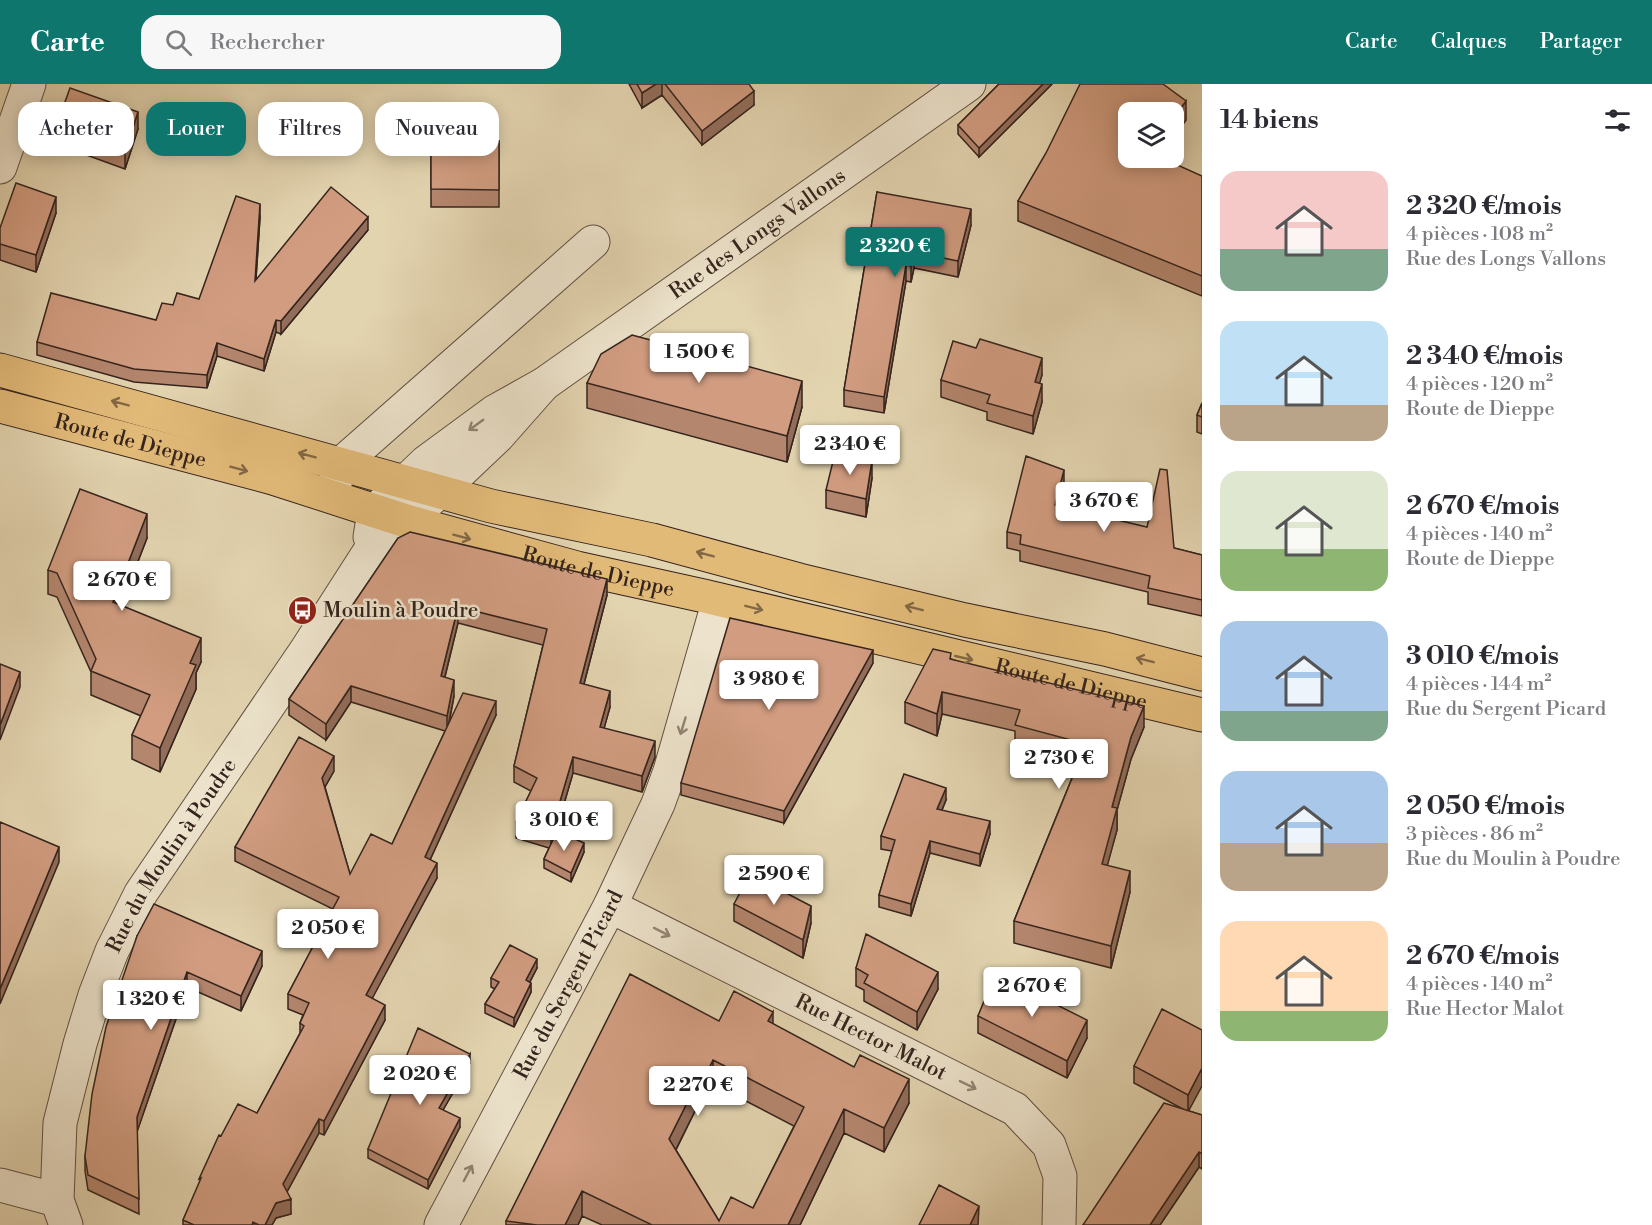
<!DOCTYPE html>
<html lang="fr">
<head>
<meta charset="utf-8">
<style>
	body { margin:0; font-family:"Libre Bodoni",serif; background:#f7f7f7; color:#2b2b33; height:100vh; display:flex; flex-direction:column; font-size:22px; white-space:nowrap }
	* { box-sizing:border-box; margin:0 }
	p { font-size:20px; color:#7c7c81 }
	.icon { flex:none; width:33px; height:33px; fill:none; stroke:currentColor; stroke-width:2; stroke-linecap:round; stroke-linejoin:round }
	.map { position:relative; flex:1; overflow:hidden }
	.panel { display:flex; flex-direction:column; background:#fff; width:450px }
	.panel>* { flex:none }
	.banner { position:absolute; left:18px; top:18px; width:570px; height:54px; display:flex; gap:12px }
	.tools { position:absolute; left:1118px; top:18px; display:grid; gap:12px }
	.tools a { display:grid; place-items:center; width:66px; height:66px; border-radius:12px; background:#fff; box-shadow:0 3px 15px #0003; font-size:30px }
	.price { position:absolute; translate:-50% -51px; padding:0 14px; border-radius:6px; background:#fff; color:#222; font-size:20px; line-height:39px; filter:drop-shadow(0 2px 3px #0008) }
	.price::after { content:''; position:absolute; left:50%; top:36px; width:18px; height:14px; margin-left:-9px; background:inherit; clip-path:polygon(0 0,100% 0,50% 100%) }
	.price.current { background:#0f766e; color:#fff }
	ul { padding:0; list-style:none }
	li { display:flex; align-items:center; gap:18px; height:150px; padding:0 18px }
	li span { display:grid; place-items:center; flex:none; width:168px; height:120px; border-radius:18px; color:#555 }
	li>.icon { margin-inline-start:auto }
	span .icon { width:72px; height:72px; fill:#fffc; stroke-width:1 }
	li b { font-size:26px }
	h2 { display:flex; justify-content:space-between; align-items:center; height:72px; padding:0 18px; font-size:26px }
	.pill { padding:0 21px; border-radius:18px; background:#fff; box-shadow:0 3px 15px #0003; font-size:21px; line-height:54px }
	.pill.current { background:#0f766e; color:#fff }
	header { display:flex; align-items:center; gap:36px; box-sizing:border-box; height:84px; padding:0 30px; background:#0f766e; color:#fff }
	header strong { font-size:28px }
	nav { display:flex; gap:33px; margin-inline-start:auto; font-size:21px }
	.search { width:420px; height:54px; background:#f7f7f7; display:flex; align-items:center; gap:15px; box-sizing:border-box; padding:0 21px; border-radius:18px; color:#7c7c81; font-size:22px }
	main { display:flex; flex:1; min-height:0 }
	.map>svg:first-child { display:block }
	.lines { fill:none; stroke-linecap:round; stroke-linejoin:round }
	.minor-casing { stroke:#605042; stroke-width:35 }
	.major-casing { stroke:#35241d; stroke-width:35 }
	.minor { stroke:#ede3cc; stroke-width:33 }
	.major { stroke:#e2ba78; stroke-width:33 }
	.wall { fill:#b4866e; stroke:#35241d; stroke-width:1.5; fill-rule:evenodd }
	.shaded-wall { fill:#926d5a; stroke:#35241d; stroke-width:1.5 }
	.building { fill:#d19c80; stroke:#35241d; stroke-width:1.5; fill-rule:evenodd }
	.oneway { stroke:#836846 }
	.oneway2 { stroke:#918474 }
	.labels { text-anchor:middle; stroke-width:5; stroke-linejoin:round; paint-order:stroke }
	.street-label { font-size:21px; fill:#35241d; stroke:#ede3cc }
	.poi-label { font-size:21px; fill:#35241d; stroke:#ede3cc; text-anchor:start }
</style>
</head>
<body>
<header>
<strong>Carte</strong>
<div class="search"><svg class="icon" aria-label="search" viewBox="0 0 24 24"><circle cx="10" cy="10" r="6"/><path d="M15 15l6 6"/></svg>Rechercher</div>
<nav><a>Carte</a><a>Calques</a><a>Partager</a></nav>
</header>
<main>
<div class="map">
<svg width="1202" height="1141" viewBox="0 0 1202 1141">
	<rect width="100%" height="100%" fill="#e3d4b0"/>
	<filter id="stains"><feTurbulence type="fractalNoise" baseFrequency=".00333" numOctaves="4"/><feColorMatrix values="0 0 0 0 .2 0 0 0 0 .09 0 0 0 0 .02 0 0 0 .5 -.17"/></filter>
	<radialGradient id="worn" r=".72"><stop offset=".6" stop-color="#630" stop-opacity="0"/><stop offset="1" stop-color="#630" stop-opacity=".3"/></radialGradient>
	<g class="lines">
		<defs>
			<g id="minor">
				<path d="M 0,83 L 29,0"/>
				<path d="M 333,405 L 341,380 L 593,158"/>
				<path id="s1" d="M 370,453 L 374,428 L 426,378 L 494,328 L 544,300 L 969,0"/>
				<path id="s2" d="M 610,822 L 1015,1025 L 1049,1061 L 1060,1092 L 1059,1141"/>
				<path d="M 0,1101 L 57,1116"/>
				<path id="s3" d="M 66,1141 L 57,1116 L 60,1039 L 80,960 L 95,911 L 112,867 L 141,809 L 307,565 L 368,470 L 439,408 L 498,352 L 544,300"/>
				<path id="s4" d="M 441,1141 L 610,822 L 658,720 L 670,687 L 719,516"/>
			</g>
			<g id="major">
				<path d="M 0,286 L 491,422 L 652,456 L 799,496 L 965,536 L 1105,565 L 1202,590"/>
				<path id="s5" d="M 0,322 L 273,394 L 406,437 L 577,484 L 704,512 L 1202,631"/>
			</g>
		</defs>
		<!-- minor casing -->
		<use href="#minor" class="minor-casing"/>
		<!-- major casing -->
		<use href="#major" class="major-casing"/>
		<!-- minor -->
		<use href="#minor" class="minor"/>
		<!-- major -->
		<use href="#major" class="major"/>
	</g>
	<!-- wall -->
	<path class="wall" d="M 629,0 L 749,0 L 754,21 L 702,61 L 662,11 L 642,24 Z
		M 999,0 L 1052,0 L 979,73 L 958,50 L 958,41 Z
		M 1186,36 L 1128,74 L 1202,92 L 1202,212 L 1018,137 L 1018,117 Z
		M 56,43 L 138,45 L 125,85 L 56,60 Z
		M 431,57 L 499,57 L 499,123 L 431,123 Z
		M 877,108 L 971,141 L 958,193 L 914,184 L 911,198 L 906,197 L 884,329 L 844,322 L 844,306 Z
		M 56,129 L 36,188 L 0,176 L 0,144 Z
		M 260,133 L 256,195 L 368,146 L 281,250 L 276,248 L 264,287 L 217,272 L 207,304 L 134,298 L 37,271 L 37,258 L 156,236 L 173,221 L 199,215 Z
		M 1042,291 L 1039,299 L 1042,318 L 1033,350 L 987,336 L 987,328 L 941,313 L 941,296 Z
		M 587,299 L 802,323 L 787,378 L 587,324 Z
		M 1202,319 L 1202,350 L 1197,348 L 1197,331 Z
		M 872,394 L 866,433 L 826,424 L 826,406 Z
		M 1064,402 L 1059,422 L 1174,464 L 1202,471 L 1202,532 L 1148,520 L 1148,508 L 1020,477 L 1020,467 L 1007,464 L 1007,448 Z
		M 147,454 L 121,521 L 201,578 L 196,589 L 196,605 L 160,688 L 132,675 L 132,651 L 141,632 L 91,611 L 91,588 L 57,513 L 48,510 L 48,486 Z
		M 398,454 L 607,511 L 584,600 L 610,623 L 604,644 L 655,673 L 642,708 L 573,689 L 555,751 L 584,768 L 571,798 L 544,784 L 544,775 L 549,764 L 516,754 L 516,738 L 531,707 L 514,698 L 514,682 L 543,561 L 458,539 L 445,593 L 454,612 L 449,640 L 496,631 L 430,776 L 437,794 L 372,914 L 385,936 L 324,1051 L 319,1049 L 287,1108 L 291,1130 L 276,1134 L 272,1141 L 183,1141 L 183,1136 L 221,1052 L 257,1029 L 300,949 L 300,939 L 303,931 L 288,925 L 288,910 L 333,825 L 235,777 L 235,763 L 334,687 L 325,703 L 350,790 L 392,760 L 445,647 L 351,618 L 326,656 L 289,631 L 289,615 Z
		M 951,575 L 1144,643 L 1131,675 L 1117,726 L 1117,746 L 1107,781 L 1130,808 L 1111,884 L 1014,859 L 1014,837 L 1078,679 L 1015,663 L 1015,647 L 942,630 L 937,652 L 905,639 L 905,618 Z
		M 873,579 L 784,739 L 681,711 L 681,699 Z
		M 946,716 L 942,726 L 990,750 L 980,782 L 930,769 L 911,832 L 879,823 L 879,811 L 892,767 L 881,765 L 881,752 Z
		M 734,820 L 811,839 L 803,874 L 734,837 Z
		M 137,852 L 262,882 L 241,927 L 187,903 L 137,1047 L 139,1130 L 88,1106 L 85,1087 L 85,1072 Z
		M 537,884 L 530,898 L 531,908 L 514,943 L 485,929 L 485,920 L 495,905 L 491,903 L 491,894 Z
		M 856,884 L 938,905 L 917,946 L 864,917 L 864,906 L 856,902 Z
		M 978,932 L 1087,954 L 1067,994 L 978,949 Z
		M 719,937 L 773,940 L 909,1019 L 884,1068 L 844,1049 L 800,1141 L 602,1141 L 582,1132 L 578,1141 L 506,1141 L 506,1137 ZM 713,1000 L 794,1042 L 753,1124 L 719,1137 L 676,1066 L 700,1017 L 704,1018 Z
		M 1202,946 L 1189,1027 L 1202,1031 L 1202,1085 L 1199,1083 L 1160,1141 L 1083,1141 L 1183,1025 L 1134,999 L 1134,982 Z
		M 470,979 L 443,1026 L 460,1043 L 428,1105 L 368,1074 L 368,1065 Z"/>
	<!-- shaded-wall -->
	<path class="shaded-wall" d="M 656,0 L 662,0 L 662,11 L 642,24 L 642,9 Z
		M 1043,0 L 1052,0 L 979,73 L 979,64 Z
		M 754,7 L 754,21 L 702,61 L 702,47 Z
		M 1186,17 L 1186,36 L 1173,55 L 1173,35 Z
		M 138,28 L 138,45 L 125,85 L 125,67 Z
		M 56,113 L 56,129 L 36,188 L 36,171 Z
		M 260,120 L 260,133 L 255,209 L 255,197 Z
		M 971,125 L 971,141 L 958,193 L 958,177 Z
		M 368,133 L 368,146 L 281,250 L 281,237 Z
		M 914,168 L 914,184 L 911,198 L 911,182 Z
		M 906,181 L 906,197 L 884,329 L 884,313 Z
		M 276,236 L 276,248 L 264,287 L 264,275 Z
		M 217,259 L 217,272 L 207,304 L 207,291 Z
		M 1042,274 L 1042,291 L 1035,315 L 1035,298 Z
		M 802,297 L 802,323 L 787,378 L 787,352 Z
		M 1042,300 L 1042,318 L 1033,350 L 1033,332 Z
		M 872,376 L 872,394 L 866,433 L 866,415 Z
		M 1064,386 L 1064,402 L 1055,437 L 1055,421 Z
		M 147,430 L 147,454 L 113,542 L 113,518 Z
		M 607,495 L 607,511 L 580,615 L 580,599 Z
		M 458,523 L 458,539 L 441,608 L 441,592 Z
		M 201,554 L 201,578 L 196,589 L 196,605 L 160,688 L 160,664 L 190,579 Z
		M 873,566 L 873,579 L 784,739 L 784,727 Z
		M 20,588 L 20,603 L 0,656 L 0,641 Z
		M 454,596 L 454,612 L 447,648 L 447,632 Z
		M 351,602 L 351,618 L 326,656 L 326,640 Z
		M 610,607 L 610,623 L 600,659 L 600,643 Z
		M 942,608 L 942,630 L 937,652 L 937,630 Z
		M 496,617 L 496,631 L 425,787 L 425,773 Z
		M 1144,622 L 1144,643 L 1131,675 L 1117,726 L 1117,746 L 1102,801 L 1102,780 L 1112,723 L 1131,653 Z
		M 655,657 L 655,673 L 642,708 L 642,692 Z
		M 334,672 L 334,687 L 322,708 L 322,694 Z
		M 573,673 L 573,689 L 551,764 L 551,748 Z
		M 946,704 L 946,716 L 937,738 L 937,725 Z
		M 990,737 L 990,750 L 980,782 L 980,770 Z
		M 930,757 L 930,769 L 911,832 L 911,820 Z
		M 584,759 L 584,768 L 571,798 L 571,789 Z
		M 59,763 L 59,778 L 0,920 L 0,905 Z
		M 437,779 L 437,794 L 366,926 L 366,911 Z
		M 1130,787 L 1130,808 L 1111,884 L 1111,862 Z
		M 811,822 L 811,839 L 803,874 L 803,856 Z
		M 262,867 L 262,882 L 241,927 L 241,912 Z
		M 537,875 L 537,884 L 526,905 L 526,896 Z
		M 187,888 L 187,903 L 137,1048 L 137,1033 Z
		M 938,888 L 938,905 L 917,946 L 917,928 Z
		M 531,899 L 531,908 L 514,943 L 514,934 Z
		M 385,921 L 385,936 L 324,1051 L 324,1037 Z
		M 773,928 L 773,952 L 768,937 Z
		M 1087,936 L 1087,954 L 1067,994 L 1067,977 Z
		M 470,970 L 470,979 L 439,1033 L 439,1024 Z
		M 713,976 L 713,1000 L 704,1018 L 704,994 Z
		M 1202,984 L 1202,1002 L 1188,1028 L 1188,1011 Z
		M 700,993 L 700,1017 L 669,1079 L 669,1055 Z
		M 909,995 L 909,1019 L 884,1068 L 884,1044 Z
		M 844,1025 L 844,1049 L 800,1141 L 788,1141 Z
		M 460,1034 L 460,1043 L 428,1105 L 428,1096 Z
		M 319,1035 L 319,1049 L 283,1115 L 283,1100 Z
		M 1199,1068 L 1199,1083 L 1160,1141 L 1150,1141 Z
		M 582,1107 L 582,1132 L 578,1141 L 565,1141 Z
		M 291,1115 L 291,1130 L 276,1134 L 272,1141 L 265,1141 L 276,1119 Z
		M 979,1122 L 978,1141 L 970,1141 Z"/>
	<!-- building -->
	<path class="building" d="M 637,0 L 656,0 L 642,9 Z
		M 665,0 L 749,0 L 754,7 L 702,47 Z
		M 999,0 L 1043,0 L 979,64 L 958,41 Z
		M 1080,0 L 1163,0 L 1186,17 L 1173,35 L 1173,28 L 1128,28 L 1128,74 L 1162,74 L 1202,92 L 1202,192 L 1018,117 L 1046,69 Z
		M 70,4 L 138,28 L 125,67 L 56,43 Z
		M 431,57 L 499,57 L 499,106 L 431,105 Z
		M 16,99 L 56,113 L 36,171 L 0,160 L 0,144 Z
		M 331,103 L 368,133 L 281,237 L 276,236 L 264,275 L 217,259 L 207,291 L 134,285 L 37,258 L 51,209 L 156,236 L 162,219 L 173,221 L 177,209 L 199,215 L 236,112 L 260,120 L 255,197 Z
		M 877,108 L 971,125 L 958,177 L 914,168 L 911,182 L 906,181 L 884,313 L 844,306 Z
		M 632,251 L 802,297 L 787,352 L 587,299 L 601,270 Z
		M 980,255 L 1042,274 L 1035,298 L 1042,300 L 1033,332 L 987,319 L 990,311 L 941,296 L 953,257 L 976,264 Z
		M 1202,319 L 1202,333 L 1197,331 Z
		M 835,369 L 872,376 L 866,415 L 826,406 Z
		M 1026,372 L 1064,386 L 1055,421 L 1147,443 L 1160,385 L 1167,386 L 1174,464 L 1202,471 L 1202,516 L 1148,504 L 1150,492 L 1020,460 L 1021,451 L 1007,448 Z
		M 80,405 L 147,430 L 113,518 L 201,554 L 190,579 L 196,581 L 160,664 L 132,651 L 150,611 L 91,587 L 96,575 L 57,489 L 48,486 Z
		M 410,448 L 607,495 L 580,599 L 610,607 L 600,643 L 655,657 L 642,692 L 573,673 L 551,748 L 516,738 L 537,694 L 514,682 L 547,545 L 458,523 L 441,592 L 454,596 L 447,632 L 351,602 L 326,640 L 289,615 L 398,454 Z
		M 730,534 L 873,566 L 784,727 L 681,699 Z
		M 933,565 L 951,569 L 950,575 L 1144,622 L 1131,653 L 1112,723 L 1117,724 L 1102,780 L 1130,787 L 1111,862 L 1014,837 L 1086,660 L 1015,641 L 1020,626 L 942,608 L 937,630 L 905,618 Z
		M 0,580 L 20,588 L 0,641 Z
		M 463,609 L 496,617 L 425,773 L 437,779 L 366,911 L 385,921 L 324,1037 L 319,1035 L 283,1100 L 291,1115 L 276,1119 L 265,1141 L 259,1141 L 253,1138 L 252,1141 L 194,1141 L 183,1136 L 201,1094 L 199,1095 L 219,1051 L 221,1052 L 238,1020 L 257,1029 L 304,942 L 300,939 L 309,919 L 288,910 L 339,813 L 235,763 L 299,653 L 334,672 L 322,694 L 350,790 L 371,750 L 392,760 Z
		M 904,690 L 946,704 L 937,725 L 990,737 L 980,770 L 930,757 L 911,820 L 879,811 L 895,756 L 881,752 Z
		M 0,738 L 59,763 L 0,905 Z
		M 557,747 L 584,759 L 571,789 L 544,775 Z
		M 750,790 L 811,822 L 803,856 L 734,820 Z
		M 154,820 L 262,867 L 241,912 L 187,888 L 137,1033 L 139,1115 L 88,1091 L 85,1072 L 92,1010 L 106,943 L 137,852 Z
		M 866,850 L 938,888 L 917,928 L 864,899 L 868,891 L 856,884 Z
		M 510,861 L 537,875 L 526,896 L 531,899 L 514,934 L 485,920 L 499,898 L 491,894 Z
		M 630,890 L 719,937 L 734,907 L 773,928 L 768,937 L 854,983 L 860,971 L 909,995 L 884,1044 L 844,1025 L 788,1141 L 652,1141 L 582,1107 L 565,1141 L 537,1141 L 506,1137 ZM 713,976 L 804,1023 L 753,1124 L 731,1113 L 719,1137 L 669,1055 L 700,993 L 704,994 Z
		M 995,890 L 1087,936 L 1067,977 L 978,932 Z
		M 1162,925 L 1202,946 L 1202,984 L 1188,1011 L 1134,982 Z
		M 418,944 L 470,970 L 439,1024 L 460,1034 L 428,1096 L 368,1065 Z
		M 1164,1019 L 1202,1031 L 1202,1070 L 1199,1068 L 1150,1141 L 1083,1141 Z
		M 939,1101 L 979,1122 L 970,1141 L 919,1141 Z"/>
	<!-- one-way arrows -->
	<defs><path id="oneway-shaft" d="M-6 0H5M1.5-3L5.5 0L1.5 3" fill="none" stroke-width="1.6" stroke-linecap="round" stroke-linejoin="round" transform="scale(1.5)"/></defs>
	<g class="oneway">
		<use href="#oneway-shaft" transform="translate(120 319) rotate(-165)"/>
		<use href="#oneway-shaft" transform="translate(307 371) rotate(-165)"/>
		<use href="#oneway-shaft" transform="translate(239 385) rotate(15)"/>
		<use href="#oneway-shaft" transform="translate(462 453) rotate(15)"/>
		<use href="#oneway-shaft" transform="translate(705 470) rotate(-165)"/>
		<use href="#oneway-shaft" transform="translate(754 524) rotate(14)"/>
		<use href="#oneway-shaft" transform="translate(914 524) rotate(-166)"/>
		<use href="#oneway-shaft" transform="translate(964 574) rotate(13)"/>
		<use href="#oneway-shaft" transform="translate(1145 576) rotate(-166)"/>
	</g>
	<g class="oneway2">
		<use href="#oneway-shaft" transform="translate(476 341) rotate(144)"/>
		<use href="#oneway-shaft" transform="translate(683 642) rotate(107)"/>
		<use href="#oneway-shaft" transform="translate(662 848) rotate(27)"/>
		<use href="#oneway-shaft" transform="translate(968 1001) rotate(26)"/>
		<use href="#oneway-shaft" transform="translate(468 1089) rotate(-62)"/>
	</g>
	<!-- icons -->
	<defs>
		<symbol id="bus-disc" viewBox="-11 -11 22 22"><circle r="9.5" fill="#8f2418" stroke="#ede3cc"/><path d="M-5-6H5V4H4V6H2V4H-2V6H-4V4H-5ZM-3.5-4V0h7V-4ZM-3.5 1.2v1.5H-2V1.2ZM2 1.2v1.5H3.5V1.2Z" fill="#fff"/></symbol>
	</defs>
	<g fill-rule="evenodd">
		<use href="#bus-disc" x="286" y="510" width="33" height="33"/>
	</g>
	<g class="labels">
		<!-- street labels -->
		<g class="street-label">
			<text dy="7" stroke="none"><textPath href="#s1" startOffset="500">Rue des Longs Vallons</textPath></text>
			<text dy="7" stroke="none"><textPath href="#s5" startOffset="135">Route de Dieppe</textPath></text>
			<text dy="7" stroke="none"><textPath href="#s5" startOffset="621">Route de Dieppe</textPath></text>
			<text dy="7" stroke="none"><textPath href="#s5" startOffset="1107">Route de Dieppe</textPath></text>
			<text dy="7" stroke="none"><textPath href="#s3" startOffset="396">Rue du Moulin à Poudre</textPath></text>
			<text dy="7" stroke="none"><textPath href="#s4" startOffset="272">Rue du Sergent Picard</textPath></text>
			<text dy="7" stroke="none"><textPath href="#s2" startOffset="292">Rue Hector Malot</textPath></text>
		</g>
		<!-- poi labels -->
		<g class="poi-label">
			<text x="323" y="533">Moulin à Poudre</text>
		</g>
	</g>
	<rect width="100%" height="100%" filter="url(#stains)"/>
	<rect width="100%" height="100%" fill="url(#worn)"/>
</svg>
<div class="tools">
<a><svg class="icon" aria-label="layers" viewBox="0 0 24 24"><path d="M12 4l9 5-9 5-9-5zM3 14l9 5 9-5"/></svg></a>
</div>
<b class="price current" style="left:895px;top:194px">2 320 €</b>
<b class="price" style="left:699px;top:300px">1 500 €</b>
<b class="price" style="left:850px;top:392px">2 340 €</b>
<b class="price" style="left:1104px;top:449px">3 670 €</b>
<b class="price" style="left:122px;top:528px">2 670 €</b>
<b class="price" style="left:769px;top:627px">3 980 €</b>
<b class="price" style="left:1059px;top:706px">2 730 €</b>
<b class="price" style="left:564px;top:768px">3 010 €</b>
<b class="price" style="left:774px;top:822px">2 590 €</b>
<b class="price" style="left:328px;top:876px">2 050 €</b>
<b class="price" style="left:1032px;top:934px">2 670 €</b>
<b class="price" style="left:151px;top:947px">1 320 €</b>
<b class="price" style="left:420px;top:1022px">2 020 €</b>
<b class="price" style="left:698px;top:1033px">2 270 €</b>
<div class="banner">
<a class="pill">Acheter</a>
<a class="pill current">Louer</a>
<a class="pill">Filtres</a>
<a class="pill">Nouveau</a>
</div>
</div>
<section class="panel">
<h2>14 biens<svg class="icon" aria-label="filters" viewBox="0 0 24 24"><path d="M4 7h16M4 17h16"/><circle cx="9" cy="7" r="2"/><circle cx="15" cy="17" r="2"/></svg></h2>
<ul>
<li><span style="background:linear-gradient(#f6c9c9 65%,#7fa58c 0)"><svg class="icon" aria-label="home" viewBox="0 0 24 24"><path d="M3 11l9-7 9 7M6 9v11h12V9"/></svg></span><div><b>2 320 €/mois</b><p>4 pièces · 108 m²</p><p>Rue des Longs Vallons</p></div></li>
<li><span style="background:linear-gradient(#bfe0f5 70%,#b9a48a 0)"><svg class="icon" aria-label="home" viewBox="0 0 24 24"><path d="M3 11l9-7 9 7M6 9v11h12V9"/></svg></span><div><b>2 340 €/mois</b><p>4 pièces · 120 m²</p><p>Route de Dieppe</p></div></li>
<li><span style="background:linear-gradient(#dfe7d0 65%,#8fb573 0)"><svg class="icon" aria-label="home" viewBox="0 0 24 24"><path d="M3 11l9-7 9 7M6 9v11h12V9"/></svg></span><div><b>2 670 €/mois</b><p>4 pièces · 140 m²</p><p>Route de Dieppe</p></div></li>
<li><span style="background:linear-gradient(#a9c7e8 75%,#7fa58c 0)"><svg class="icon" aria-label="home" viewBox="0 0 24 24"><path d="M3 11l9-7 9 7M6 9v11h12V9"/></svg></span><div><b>3 010 €/mois</b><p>4 pièces · 144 m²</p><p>Rue du Sergent Picard</p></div></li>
<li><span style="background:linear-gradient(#a9c7e8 60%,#b9a48a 0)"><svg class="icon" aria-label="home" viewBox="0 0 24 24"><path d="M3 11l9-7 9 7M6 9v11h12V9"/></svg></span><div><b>2 050 €/mois</b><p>3 pièces · 86 m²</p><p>Rue du Moulin à Poudre</p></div></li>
<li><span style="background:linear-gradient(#ffd9b3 75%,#8fb573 0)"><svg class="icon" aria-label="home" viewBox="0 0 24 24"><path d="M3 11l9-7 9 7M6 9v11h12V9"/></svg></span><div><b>2 670 €/mois</b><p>4 pièces · 140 m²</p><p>Rue Hector Malot</p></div></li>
</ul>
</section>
</main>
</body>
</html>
